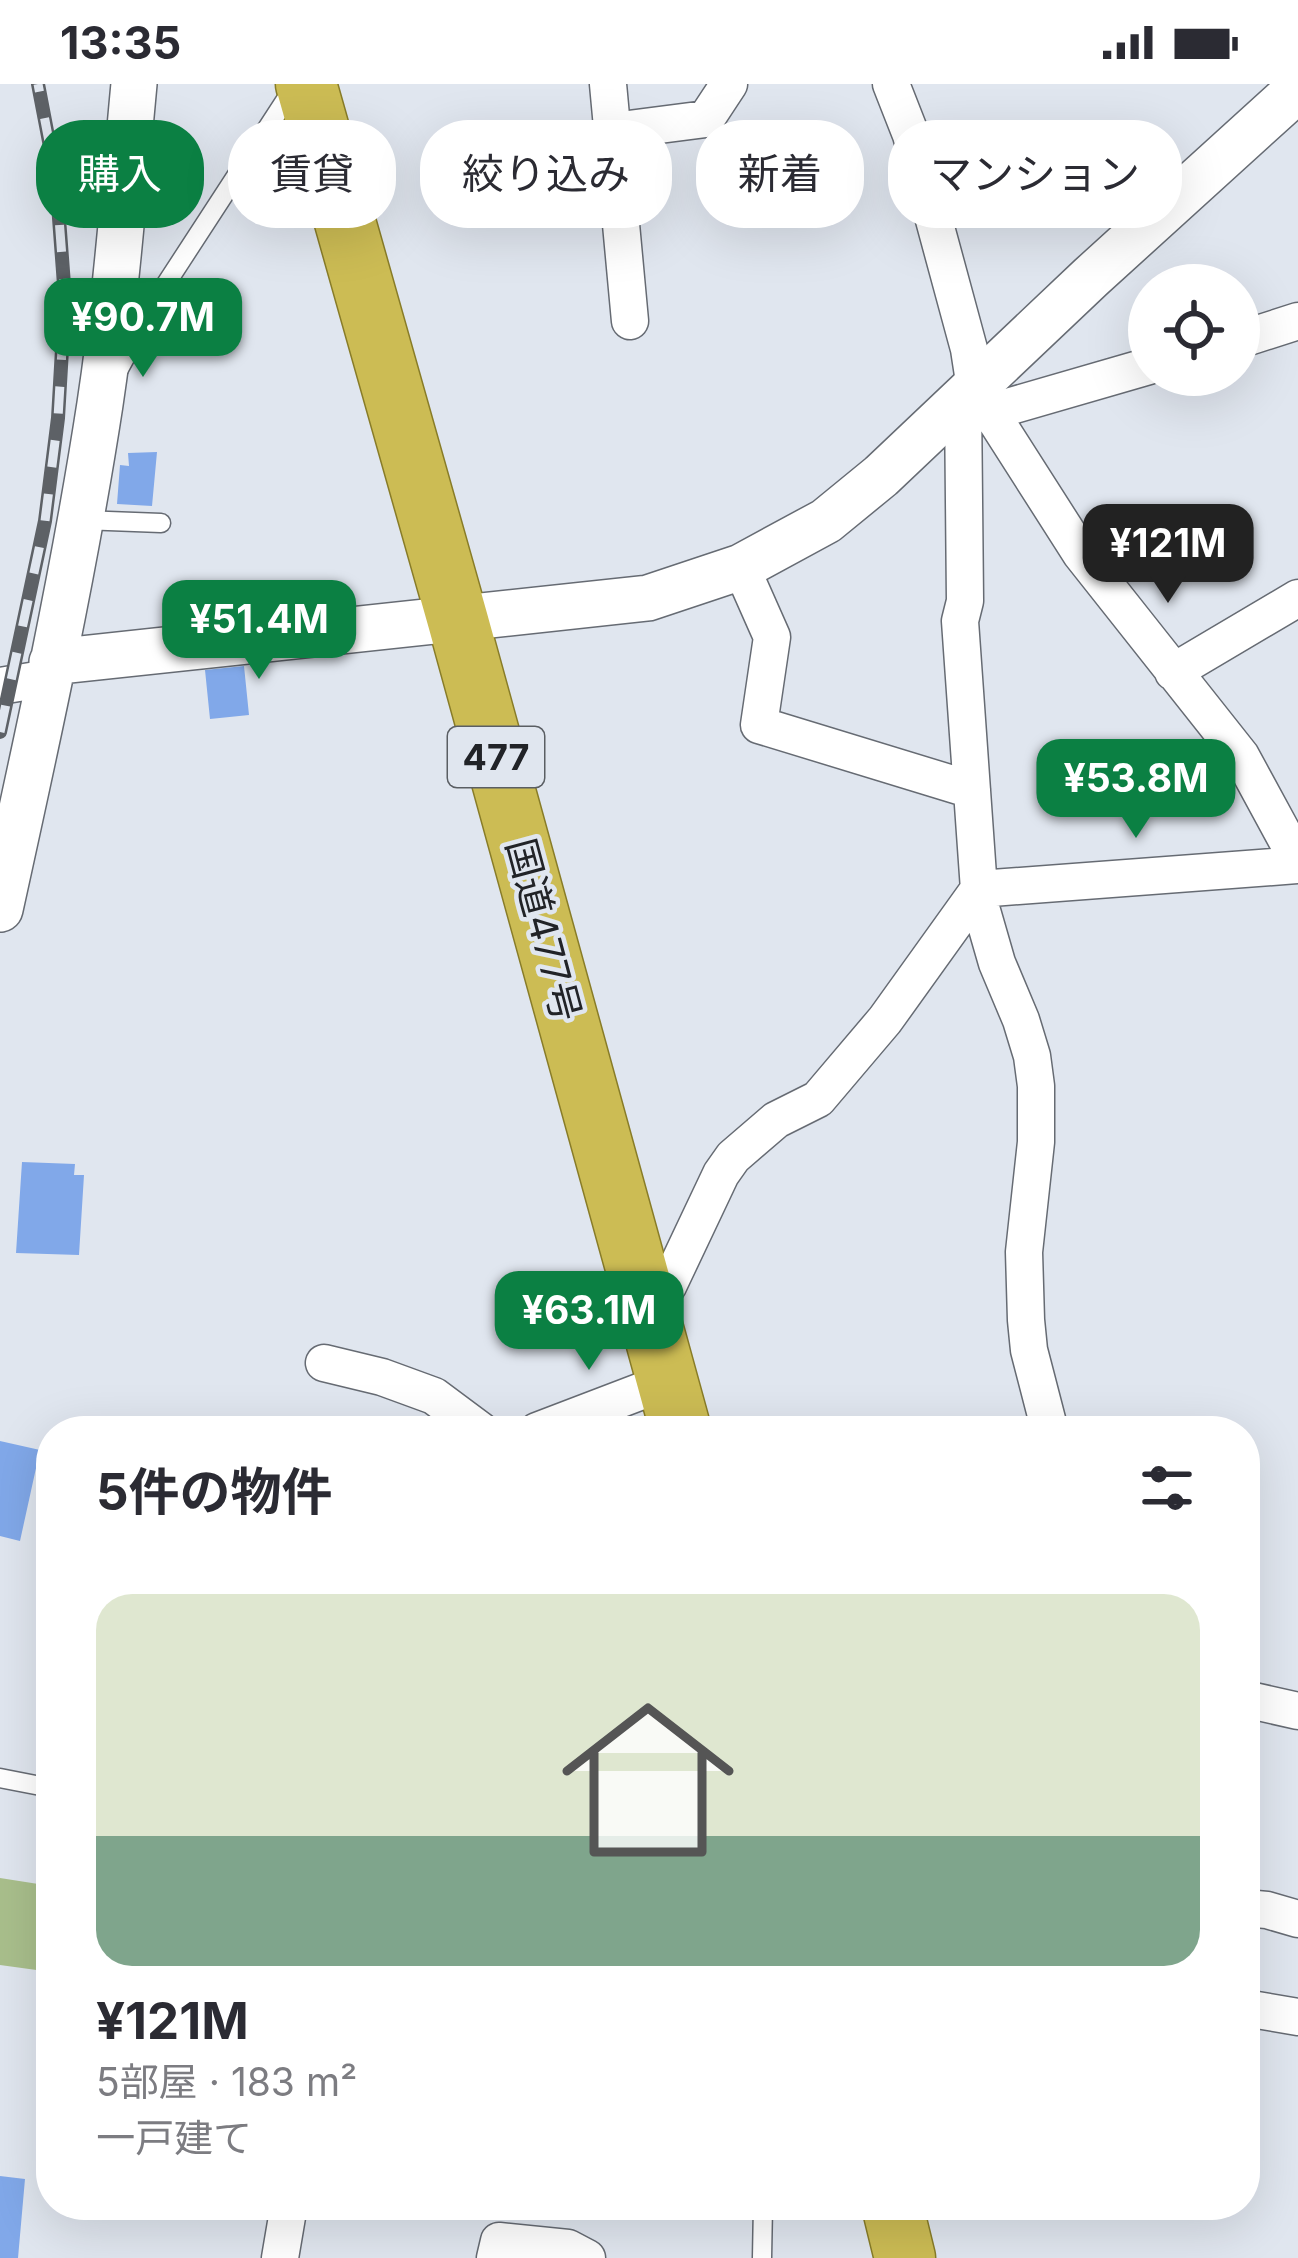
<!DOCTYPE html>
<html lang="ja">
<head>
<meta charset="utf-8">
<style>
	body { margin:0; font-family:Inter,"Noto Sans JP",sans-serif; background:#f7f7f7; color:#2b2b33; height:100vh; display:flex; flex-direction:column; font-size:45px; white-space:nowrap }
	* { box-sizing:border-box; margin:0 }
	p { font-size:39px; color:#7c7c81 }
	.icon { flex:none; width:66px; height:66px; fill:none; stroke:currentColor; stroke-width:2; stroke-linecap:round; stroke-linejoin:round }
	.map { position:relative; flex:1; overflow:hidden }
	.panel { position:absolute; left:36px; top:1332px; width:1224px; height:804px; display:flex; flex-direction:column; background:#fff; border-radius:48px; box-shadow:0 12px 48px #0002 }
	.panel>* { flex:none }
	.banner { position:absolute; left:36px; top:36px; width:1227px; height:108px; display:flex; gap:24px }
	.buttons { position:absolute; left:1128px; top:180px; display:grid; gap:24px }
	.buttons a { display:grid; place-items:center; width:132px; height:132px; border-radius:50%; background:#fff; box-shadow:0 12px 48px #0002; font-size:60px }
	.price { position:absolute; translate:-50% -102px; padding:0 27px; border-radius:24px; background:#0b8043; color:#fff; font-size:39px; line-height:78px; filter:drop-shadow(0 3px 6px #0008) }
	.price::after { content:''; position:absolute; left:50%; top:72px; width:36px; height:27px; margin-left:-18px; background:inherit; clip-path:polygon(0 0,100% 0,50% 100%) }
	.price.current { background:#222; color:#fff }
	ul { padding:0; list-style:none }
	li { display:grid; align-content:center; gap:24px; height:636px; padding:0 60px }
	li span { display:grid; place-items:center; height:372px; border-radius:36px; color:#555 }
	li>.icon { margin-inline-start:auto }
	span .icon { width:216px; height:216px; fill:#fffc; stroke-width:1 }
	li b { font-size:51px }
	h2 { display:flex; justify-content:space-between; align-items:center; height:144px; padding:0 60px; font-size:51px }
	.pill { padding:0 42px; border-radius:48px; background:#fff; box-shadow:0 12px 48px #0002; font-size:42px; line-height:108px }
	.pill.current { background:#0b8043; color:#fff }
	.status { display:flex; justify-content:space-between; align-items:center; height:84px; padding:0 60px; background:#fff; direction:ltr }
	.status svg { height:33px; fill:currentColor }
	.map>svg:first-child { display:block }
	.green { fill:#a9bf8c }
	.building { fill:#81a8e9 }
	.lines { fill:none; stroke-linecap:round; stroke-linejoin:round }
	.service-casing { stroke:#666b73; stroke-width:21 }
	.minor-casing { stroke:#666b73; stroke-width:39 }
	.tertiary-casing { stroke:#666b73; stroke-width:48 }
	.trunk-casing { stroke:#887c28; stroke-width:63 }
	.service { stroke:#fff; stroke-width:18 }
	.minor { stroke:#fff; stroke-width:36 }
	.tertiary { stroke:#fff; stroke-width:45 }
	.trunk { stroke:#ccbc54; stroke-width:60 }
	.rail-casing { stroke:#5d6166; stroke-width:14 }
	.rail { stroke:#e0e6ef; stroke-width:9; stroke-dasharray:27; stroke-linecap:butt }
	.labels { text-anchor:middle; stroke-width:9; stroke-linejoin:round; paint-order:stroke }
	.shield { fill:#e0e6ef; stroke:#5a5e63; stroke-width:3 }
	.shield-label { font-size:36px; font-weight:bold; fill:#212327 }
	.street-label { font-size:39px; fill:#212327; stroke:#e0e6ef }
</style>
</head>
<body>
<div class="status"><b>13:35</b><svg viewBox="0 0 49 12"><path d="M0 12V9h3v3zM5 12V6h3v6zM10 12V3h3v9zM15 12V0h3v12zM26 1h20v11H26zM47 4h2v5h-2z"/></svg></div>
<div class="map">
<svg width="1298" height="2174" viewBox="0 0 1298 2174">
	<rect width="100%" height="100%" fill="#e0e6ef"/>
	<!-- green -->
	<path class="green" d="M 0,1794 L 51,1802 L 51,1888 L 0,1881 Z"/>
	<!-- building -->
	<path class="building" d="M 157,368 L 152,422 L 117,420 L 120,381 L 129,382 L 128,369 Z
		M 244,582 L 249,631 L 210,635 L 205,586 Z
		M 22,1078 L 75,1080 L 74,1091 L 84,1091 L 79,1171 L 16,1169 Z
		M 0,1357 L 40,1366 L 20,1457 L 0,1452 Z
		M 0,2092 L 25,2095 L 18,2174 L 0,2174 Z"/>
	<g class="lines">
		<defs>
			<path id="service" d="M 119,285 L 162,206 L 294,3
				M 82,436 L 161,439
				M 0,1694 L 51,1704
				M 762,2174 L 763,2121"/>
			<path id="minor" d="M 608,0 L 630,237
				M 891,0 L 911,51 L 969,265 L 975,304 L 1081,470 L 1241,672 L 1298,777
				M 613,47 L 706,35 L 729,0
				M 1239,256 L 1298,237
				M 963,316 L 965,517 L 960,537 L 980,820 L 997,879 L 1021,936 L 1032,972 L 1036,1002 L 1036,1058 L 1024,1168 L 1026,1236 L 1029,1266 L 1050,1347
				M 990,328 L 1149,282
				M 741,483 L 772,553 L 759,641 L 972,706
				M 1173,588 L 1298,514
				M 0,602 L 49,594
				M 646,1218 L 668,1202 L 721,1090 L 733,1073 L 776,1036 L 818,1015 L 885,936 L 979,805 L 1298,781
				M 324,1279 L 382,1293 L 434,1312 L 481,1347
				M 537,1347 L 668,1297
				M 1245,1615 L 1298,1627
				M 1245,1824 L 1267,1826 L 1298,1835
				M 1245,1924 L 1298,1933
				M 280,2174 L 289,2121
				M 495,2174 L 499,2157 L 568,2164 L 587,2174"/>
			<path id="tertiary" d="M 52,578 L 648,514 L 741,483 L 826,437 L 881,392 L 1091,193 L 1298,5
				M 0,825 C 37,657 74,489 100,320 C 116,214 124,106 134,0"/>
			<path id="trunk" d="M 306,0 L 458,537 L 681,1347
				M 892,2121 L 905,2174"/>
		</defs>
		<!-- service casing -->
		<use href="#service" class="service-casing"/>
		<!-- minor casing -->
		<use href="#minor" class="minor-casing"/>
		<!-- tertiary casing -->
		<use href="#tertiary" class="tertiary-casing"/>
		<!-- trunk casing -->
		<use href="#trunk" class="trunk-casing"/>
		<!-- service -->
		<use href="#service" class="service"/>
		<!-- minor -->
		<use href="#minor" class="minor"/>
		<!-- tertiary -->
		<use href="#tertiary" class="tertiary"/>
		<!-- trunk -->
		<use href="#trunk" class="trunk"/>
		<defs>
			<path id="rail" d="M 0,648 L 45,437 L 58,334 L 65,214 L 56,94 L 38,0"/>
		</defs>
		<!-- rail casing -->
		<use href="#rail" class="rail-casing"/>
		<!-- rail -->
		<use href="#rail" class="rail"/>
	</g>
	<g class="labels">
		<!-- shield labels -->
		<rect class="shield" x="448" y="643" width="96" height="60" rx="9"/>
		<g class="shield-label">
			<text x="496" y="686">477</text>
		</g>
		<!-- street labels -->
		<g class="street-label">
			<text transform="translate(544 846) rotate(75)" y="14">国道477号</text>
		</g>
	</g>
</svg>
<div class="buttons">
<a><svg class="icon" aria-label="locate" viewBox="0 0 24 24"><circle cx="12" cy="12" r="6"/><path d="M12 2v4M12 18v4M2 12h4M18 12h4"/></svg></a>
</div>
<b class="price" style="left:143px;top:296px">¥90.7M</b>
<b class="price current" style="left:1168px;top:522px">¥121M</b>
<b class="price" style="left:259px;top:598px">¥51.4M</b>
<b class="price" style="left:1136px;top:757px">¥53.8M</b>
<b class="price" style="left:589px;top:1289px">¥63.1M</b>
<div class="banner">
<a class="pill current">購入</a>
<a class="pill">賃貸</a>
<a class="pill">絞り込み</a>
<a class="pill">新着</a>
<a class="pill">マンション</a>
</div>
<section class="panel">
<h2>5件の物件<svg class="icon" aria-label="filters" viewBox="0 0 24 24"><path d="M4 7h16M4 17h16"/><circle cx="9" cy="7" r="2"/><circle cx="15" cy="17" r="2"/></svg></h2>
<ul>
<li><span style="background:linear-gradient(#dfe7d0 65%,#7fa58c 0)"><svg class="icon" aria-label="home" viewBox="0 0 24 24"><path d="M3 11l9-7 9 7M6 9v11h12V9"/></svg></span><div><b>¥121M</b><p>5部屋 · 183 m²</p><p>一戸建て</p></div></li>
</ul>
</section>
</div>
</body>
</html>
